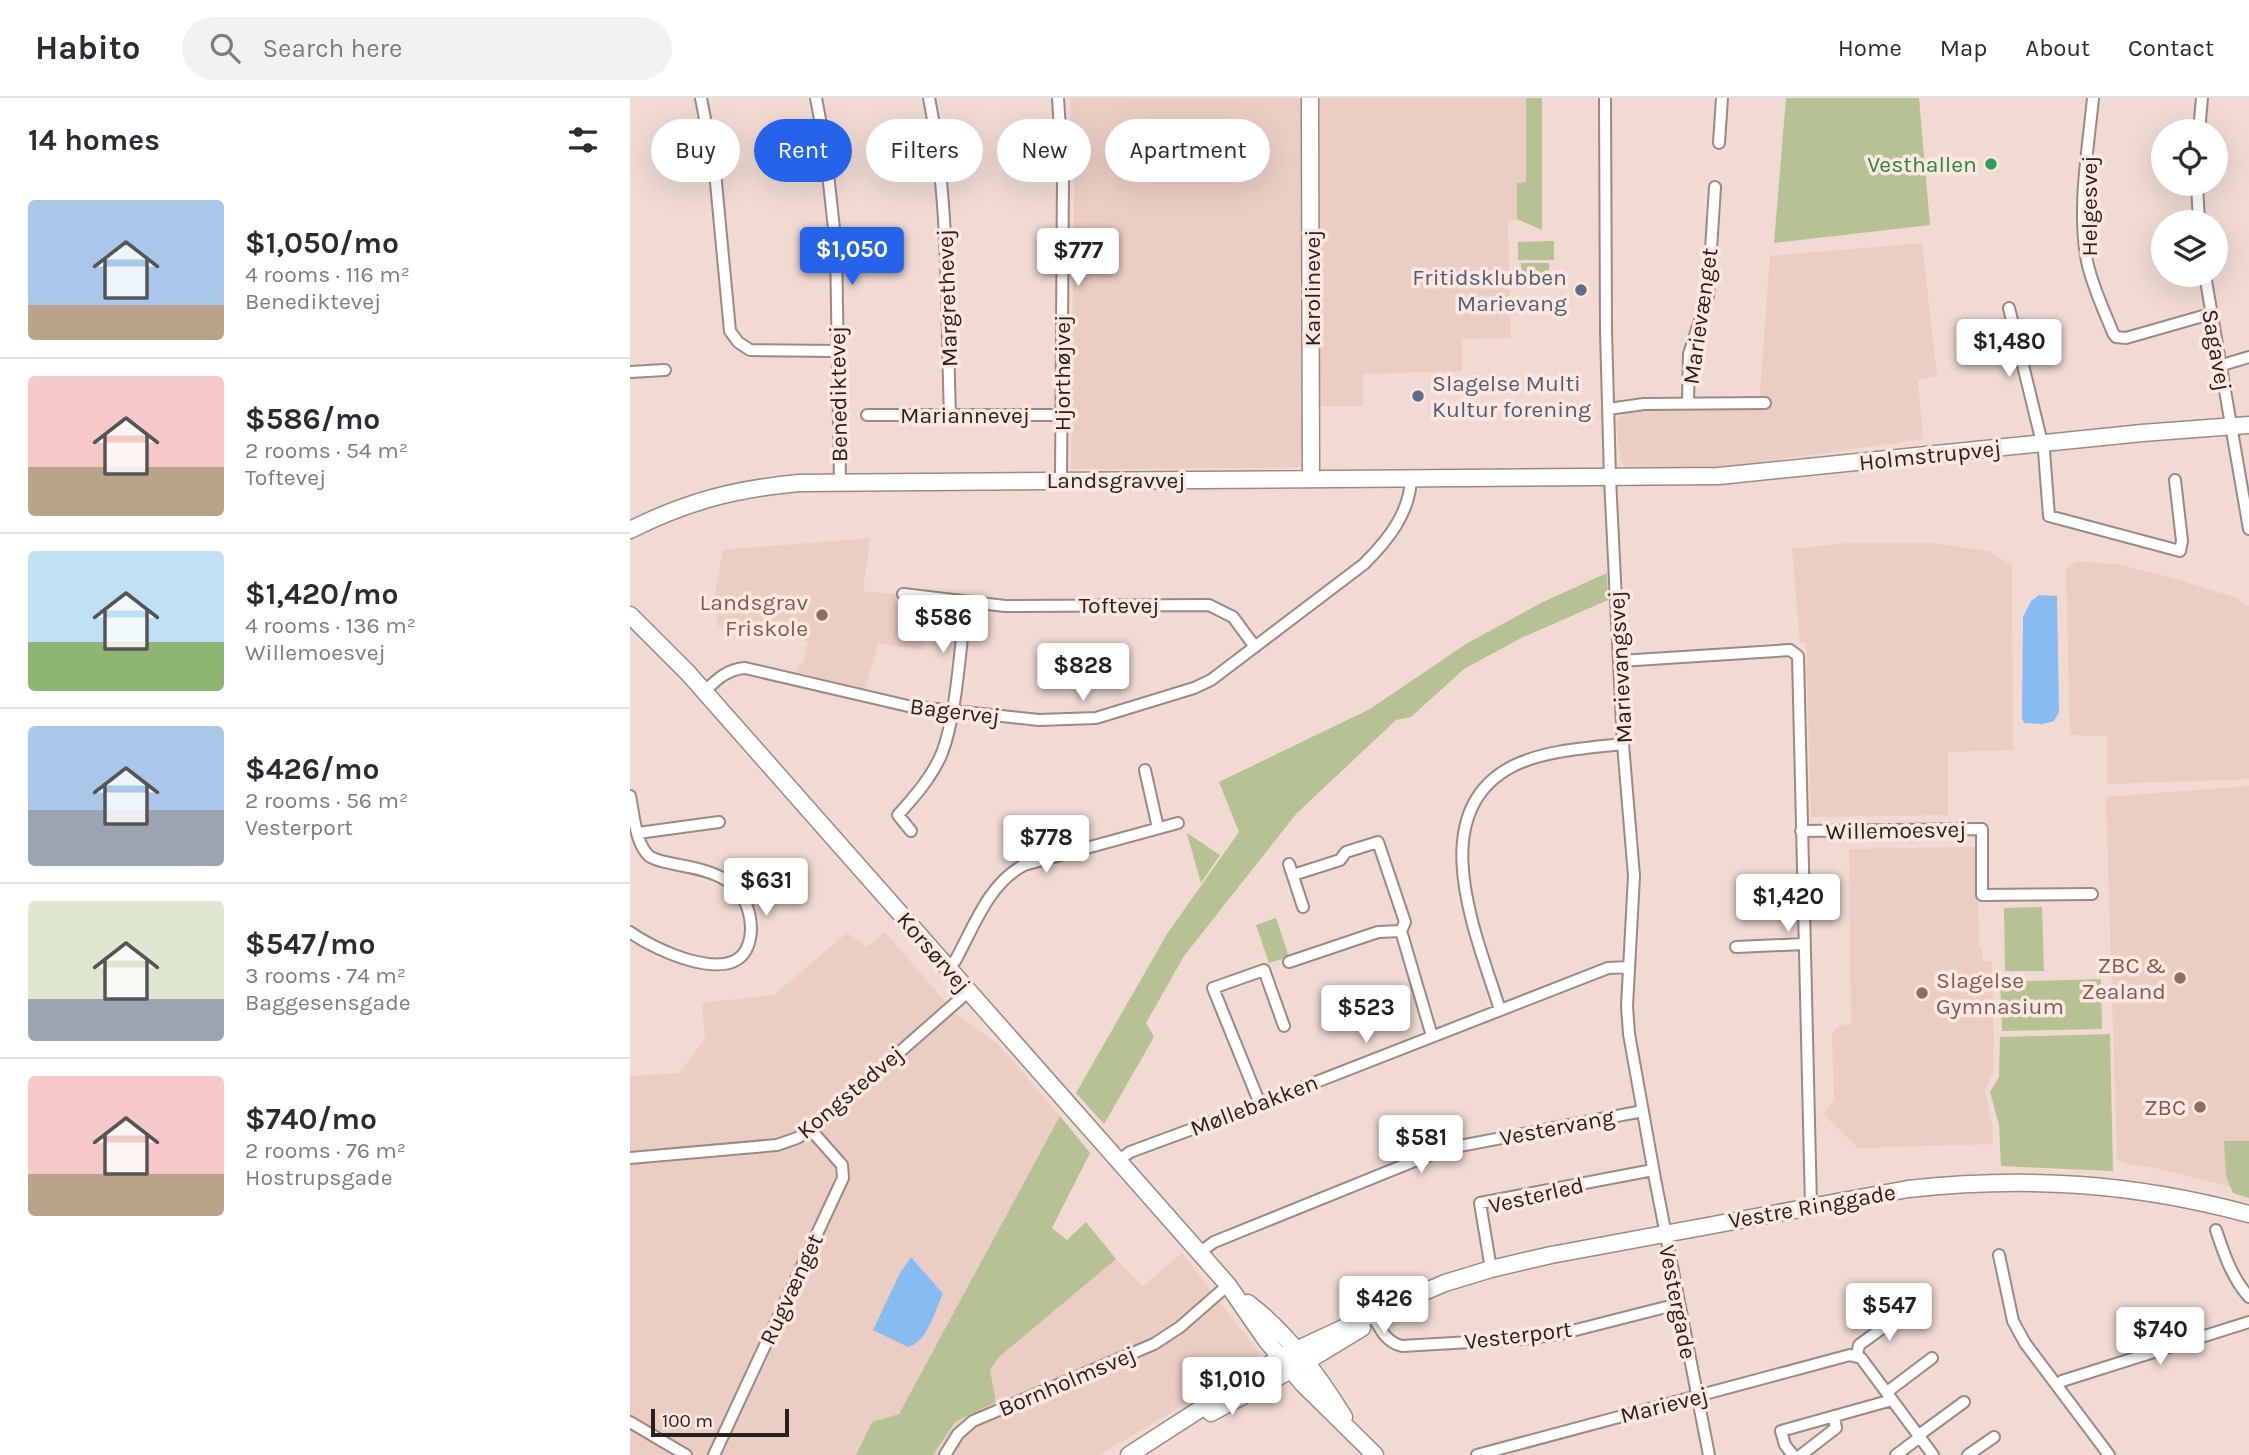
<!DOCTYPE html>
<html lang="en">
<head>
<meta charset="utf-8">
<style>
	body { margin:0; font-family:Karla,sans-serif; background:#f2f2f3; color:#2b2b33; height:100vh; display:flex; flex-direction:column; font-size:26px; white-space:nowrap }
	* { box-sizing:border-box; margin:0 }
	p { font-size:23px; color:#7c7c81 }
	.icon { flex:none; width:38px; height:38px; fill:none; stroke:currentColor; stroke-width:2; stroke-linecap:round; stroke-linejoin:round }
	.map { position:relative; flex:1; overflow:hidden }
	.panel { display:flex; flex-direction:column; background:#fff; width:630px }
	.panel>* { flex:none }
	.banner { position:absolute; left:21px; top:21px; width:665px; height:63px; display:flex; gap:14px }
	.controls { position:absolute; left:1521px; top:21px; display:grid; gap:14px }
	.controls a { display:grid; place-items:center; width:77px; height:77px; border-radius:50%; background:#fff; box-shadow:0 7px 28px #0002; font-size:35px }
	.scale { position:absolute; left:21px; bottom:18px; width:138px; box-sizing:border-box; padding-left:7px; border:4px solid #28211e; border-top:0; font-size:19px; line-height:24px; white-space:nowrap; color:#28211e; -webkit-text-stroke:5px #fde7df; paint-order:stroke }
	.price { position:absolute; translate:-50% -60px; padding:0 16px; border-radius:7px; background:#fff; color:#222; font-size:23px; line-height:46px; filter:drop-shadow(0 2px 4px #0008) }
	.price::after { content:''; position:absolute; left:50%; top:42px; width:21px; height:16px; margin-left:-10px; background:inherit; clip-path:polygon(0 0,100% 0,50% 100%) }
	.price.current { background:#2563eb; color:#fff }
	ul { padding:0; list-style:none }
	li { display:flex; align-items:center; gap:21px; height:175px; padding:0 28px }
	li+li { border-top:2px solid #e1e1e2 }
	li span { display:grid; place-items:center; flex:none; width:196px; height:140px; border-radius:7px; color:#555 }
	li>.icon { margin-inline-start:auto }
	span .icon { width:84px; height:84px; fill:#fffc; stroke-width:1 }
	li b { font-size:30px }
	h2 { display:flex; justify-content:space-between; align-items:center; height:84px; padding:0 28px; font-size:30px }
	.chip { padding:0 24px; border-radius:32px; background:#fff; box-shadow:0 7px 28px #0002; font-size:24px; line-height:63px }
	.chip.current { background:#2563eb; color:#fff }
	header { display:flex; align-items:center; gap:42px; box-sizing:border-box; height:98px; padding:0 35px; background:#fff; border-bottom:2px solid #e1e1e2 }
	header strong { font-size:33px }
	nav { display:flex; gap:38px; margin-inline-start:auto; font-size:24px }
	.search { width:490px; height:63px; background:#f2f2f3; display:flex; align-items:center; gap:18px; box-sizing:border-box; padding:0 24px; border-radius:38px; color:#7c7c81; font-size:26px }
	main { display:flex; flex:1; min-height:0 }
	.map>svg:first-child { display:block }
	.built { fill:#ebcdc3 }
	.green { fill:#b6c194 }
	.water { fill:#86bcf1 }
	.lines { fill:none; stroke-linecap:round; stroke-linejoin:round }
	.street-casing { stroke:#9c8981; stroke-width:14 }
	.secondary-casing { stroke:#9c8981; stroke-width:19 }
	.street { stroke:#fff; stroke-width:10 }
	.secondary { stroke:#fff; stroke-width:16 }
	.leisure-dot { fill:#2e9e5b; stroke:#fde7df; stroke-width:2.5 }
	.service-dot { fill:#5c6f8a; stroke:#fde7df; stroke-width:2.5 }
	.education-dot { fill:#8d6e63; stroke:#fde7df; stroke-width:2.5 }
	.labels { text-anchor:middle; stroke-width:7; stroke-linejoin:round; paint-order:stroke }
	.leisure-label { font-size:23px; fill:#27864d; stroke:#fde7df; text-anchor:end }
	.street-label { font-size:23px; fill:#28211e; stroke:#fde7df }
	.service-label { font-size:23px; fill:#4e5e75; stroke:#fde7df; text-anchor:end }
	.education-label { font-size:23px; fill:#785e54; stroke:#fde7df; text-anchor:end }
</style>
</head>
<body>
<header>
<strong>Habito</strong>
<div class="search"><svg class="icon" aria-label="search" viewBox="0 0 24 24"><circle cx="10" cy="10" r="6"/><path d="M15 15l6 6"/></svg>Search here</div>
<nav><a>Home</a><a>Map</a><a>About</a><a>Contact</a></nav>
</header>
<main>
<section class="panel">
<h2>14 homes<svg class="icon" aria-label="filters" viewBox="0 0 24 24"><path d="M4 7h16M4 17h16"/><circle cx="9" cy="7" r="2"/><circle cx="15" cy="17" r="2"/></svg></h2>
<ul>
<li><span style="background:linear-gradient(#a9c7e8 75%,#b9a48a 0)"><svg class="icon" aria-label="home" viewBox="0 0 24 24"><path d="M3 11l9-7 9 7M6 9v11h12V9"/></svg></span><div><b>$1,050/mo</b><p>4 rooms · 116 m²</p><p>Benediktevej</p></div></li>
<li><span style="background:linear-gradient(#f6c9c9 65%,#b9a48a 0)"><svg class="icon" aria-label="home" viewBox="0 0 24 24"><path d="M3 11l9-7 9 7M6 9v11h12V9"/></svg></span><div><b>$586/mo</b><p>2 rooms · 54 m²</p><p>Toftevej</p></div></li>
<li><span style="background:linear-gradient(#bfe0f5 65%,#8fb573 0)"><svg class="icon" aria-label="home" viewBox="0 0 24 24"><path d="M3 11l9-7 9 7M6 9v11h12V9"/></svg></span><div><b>$1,420/mo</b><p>4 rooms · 136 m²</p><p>Willemoesvej</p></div></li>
<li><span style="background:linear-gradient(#a9c7e8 60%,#9aa5b1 0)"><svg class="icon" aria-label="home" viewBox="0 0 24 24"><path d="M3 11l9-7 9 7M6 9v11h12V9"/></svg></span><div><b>$426/mo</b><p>2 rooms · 56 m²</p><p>Vesterport</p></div></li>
<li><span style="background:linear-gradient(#dfe7d0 70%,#9aa5b1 0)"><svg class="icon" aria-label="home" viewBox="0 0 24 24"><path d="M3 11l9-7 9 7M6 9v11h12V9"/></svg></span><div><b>$547/mo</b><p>3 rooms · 74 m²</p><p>Baggesensgade</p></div></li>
<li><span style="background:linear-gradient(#f6c9c9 70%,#b9a48a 0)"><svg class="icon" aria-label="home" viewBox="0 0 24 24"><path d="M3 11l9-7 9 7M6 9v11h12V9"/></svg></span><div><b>$740/mo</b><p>2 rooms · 76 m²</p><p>Hostrupsgade</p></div></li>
</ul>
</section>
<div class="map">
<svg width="1619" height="1357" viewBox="0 0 1619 1357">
	<rect width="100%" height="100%" fill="#f0dad2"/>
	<!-- built -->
	<path class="built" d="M 440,0 L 896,0 L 896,85 L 887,86 L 887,121 L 878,124 L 881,240 L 832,241 L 832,273 L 733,276 L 733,308 L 688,308 L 690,369 L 441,371 L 444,85 Z
		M 1292,145 L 1307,278 L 1288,282 L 1293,341 L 1096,369 L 997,369 L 991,364 L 986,325 L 990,318 L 995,315 L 1014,311 L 1129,307 L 1140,158 Z
		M 240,440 L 233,493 L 271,497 L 271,503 L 298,507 L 293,552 L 248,545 L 235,591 L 166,574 L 170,565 L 173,565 L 178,544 L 164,540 L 88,528 L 84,502 L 93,452 Z
		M 1218,445 L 1300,445 L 1359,453 L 1382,468 L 1383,652 L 1318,654 L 1318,717 L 1181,719 L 1176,544 L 1170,544 L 1162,451 Z
		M 1448,463 L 1492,467 L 1549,482 L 1604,499 L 1619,508 L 1619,681 L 1477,686 L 1477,638 L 1440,637 L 1436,471 Z
		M 1619,688 L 1619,1094 L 1526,1070 L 1496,1066 L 1487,1061 L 1476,699 Z
		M 1347,749 L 1349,849 L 1352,849 L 1353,863 L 1362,863 L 1364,970 L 1355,993 L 1362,1025 L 1363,1046 L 1228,1050 L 1193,1016 L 1204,1002 L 1202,935 L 1210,927 L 1221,926 L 1219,751 Z
		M 255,834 L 326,916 L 369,947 L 430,1018 L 269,1316 L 242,1324 L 226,1357 L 0,1357 L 0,978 L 49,975 L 75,941 L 72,905 L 144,897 L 217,835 L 237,849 Z
		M 552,1155 L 630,1256 L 572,1296 L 469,1357 L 303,1357 L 325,1324 L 366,1304 L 360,1272 L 369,1259 L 486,1161 L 513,1188 Z"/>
	<!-- green -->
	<path class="green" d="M 896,0 L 912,0 L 912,132 L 887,121 L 887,85 L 896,84 Z
		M 1156,0 L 1289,0 L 1300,127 L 1144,145 Z
		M 924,143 L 924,162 L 888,162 L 888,144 Z
		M 891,165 L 919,165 L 920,180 L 891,182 Z
		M 977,475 L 978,502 L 891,540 L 834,571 L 781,619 L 766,622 L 666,716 L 554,858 L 516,925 L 524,939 L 474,1026 L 446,995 L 537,836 L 609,734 L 589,684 L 740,611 L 836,546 L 913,504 Z
		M 557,735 L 590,757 L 571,785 L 557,736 Z
		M 1412,809 L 1414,873 L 1375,873 L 1374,810 Z
		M 646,820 L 659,859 L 639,865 L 626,827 Z
		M 1471,881 L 1472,931 L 1372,933 L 1370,884 Z
		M 1480,936 L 1483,1073 L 1371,1068 L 1369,1027 L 1360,994 L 1369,979 L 1370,939 Z
		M 430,1018 L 460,1055 L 422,1130 L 437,1142 L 456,1124 L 486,1161 L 369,1259 L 360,1272 L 366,1304 L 325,1324 L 303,1357 L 226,1357 L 242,1324 L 269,1316 Z
		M 1594,1043 L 1619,1043 L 1619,1100 L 1603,1095 L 1596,1078 Z"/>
	<!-- water -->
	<path class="water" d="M 1409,497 L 1427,498 L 1429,614 L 1424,623 L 1413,626 L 1394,625 L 1392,620 L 1393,519 L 1401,503 Z
		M 281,1159 L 313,1196 C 305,1212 297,1245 278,1249 L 243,1232 L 270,1175 Z"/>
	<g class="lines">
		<defs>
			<path id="street" d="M 71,0 L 85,74 L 100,233 L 108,244 L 120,252 L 207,253
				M 186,0 L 195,48 L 206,149 L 210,384
				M 299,0 C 320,105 316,211 320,317
				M 428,0 L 433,79 L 431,383
				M 975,0 L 976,233 L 980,380 L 993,646 L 1004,778 L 997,908 L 999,936 L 1025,1081 L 1079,1357
				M 1463,0 C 1458,53 1447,111 1457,163 C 1462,188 1474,212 1483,235 L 1486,239 L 1496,240 L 1580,216
				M 1569,33 L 1572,0
				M 1089,45 L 1092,0
				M 1567,86 L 1569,124
				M 1575,177 L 1619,431
				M 1379,210 L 1414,353 L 1419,418 L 1550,453 L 1552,443 L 1545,382
				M 1589,268 L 1619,259
				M 0,274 L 35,272
				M 1058,305 L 1059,256 L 1078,198 L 1085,89
				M 978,311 L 1014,306 L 1135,305
				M 237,317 L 432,317
				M 273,496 L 375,508 L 579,507 L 603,519 L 625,549
				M 990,563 L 1160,552 L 1168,558 L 1181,1108
				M 75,593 C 87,581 98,571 115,570 L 278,608 L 409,622 L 466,620 L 564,590 L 581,582 L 734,466 C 758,442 780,415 781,380
				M 515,672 L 528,730
				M 0,698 C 4,716 5,745 19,758 C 26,763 36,764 44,766 C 77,772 109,778 119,815 C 122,827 122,840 116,852 C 97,886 23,851 0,834
				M 281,733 L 268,717 C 285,698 302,679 312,655 C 327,616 330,548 336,504
				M 1171,733 L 1352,731 L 1352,797 L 1462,796
				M 8,735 L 89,724
				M 659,766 L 673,809
				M 771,833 L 802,938
				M 1106,849 L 1174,846
				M 659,864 L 748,834 L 771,833 L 775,824 L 748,744 L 716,754 L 710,762 L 663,777
				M 317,869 L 325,863 C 344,829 358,786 394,767 L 548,725
				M 870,912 C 848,840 791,715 883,668 C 915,652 958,650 993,646
				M 630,1006 L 583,890 L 634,872 L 654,928
				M 0,1060 L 147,1047 L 167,1040 L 181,1032 L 339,893
				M 488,1063 L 500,1054 L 630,1006 L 978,870 L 999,869
				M 1586,1132 C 1594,1156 1602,1180 1619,1199
				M 569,1155 L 584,1144 L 814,1051 L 1013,1013
				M 1369,1157 L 1383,1223 L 1395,1245 L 1479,1357
				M 861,1171 L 850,1105 L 1023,1072
				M 742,1216 C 750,1230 755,1244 772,1248 L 892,1241 L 930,1236 L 1048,1206
				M 1227,1257 L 1229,1247 L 1269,1218
				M 1428,1287 L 1432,1283 L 1619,1224
				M 1257,1294 L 1302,1260
				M 0,1324 L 56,1357
				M 1289,1337 L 1334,1304
				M 84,1357 L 213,1080 L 212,1067 L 181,1032
				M 315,1357 L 328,1336 L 343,1323 L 524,1246 L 550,1229 L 598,1187
				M 847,1357 L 1220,1257 L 1231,1260 L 1303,1357
				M 1163,1357 L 1155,1347 L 1151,1333 L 1262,1302
				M 1171,1357 L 1206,1330 L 1204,1318
				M 1266,1357 L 1290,1339
				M 1338,1357 L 1364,1339"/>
			<path id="secondary" d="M 680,0 L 681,381
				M 0,432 C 58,403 105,391 169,385 L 1089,378 L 1512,335 L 1619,327
				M 0,517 L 58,575 L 598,1187 L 636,1242 L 673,1286 L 745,1357
				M 618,1205 C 658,1236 688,1277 714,1319
				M 581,1315 L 676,1264 L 732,1230
				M 499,1357 L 651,1259 L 754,1211 L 815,1185 L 861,1171 L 921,1157 L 1278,1091 C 1398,1078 1503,1085 1619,1116"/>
		</defs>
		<!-- street casing -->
		<use href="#street" class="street-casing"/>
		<!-- secondary casing -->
		<use href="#secondary" class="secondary-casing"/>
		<!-- street -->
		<use href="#street" class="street"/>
		<!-- secondary -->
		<use href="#secondary" class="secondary"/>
	</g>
	<!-- markers -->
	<circle class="leisure-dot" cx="1361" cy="66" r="7"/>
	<g class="service-dot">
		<circle cx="951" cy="192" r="7"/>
		<circle cx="788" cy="298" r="7"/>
	</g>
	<g class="education-dot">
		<circle cx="192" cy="517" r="7"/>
		<circle cx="1550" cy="880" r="7"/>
		<circle cx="1292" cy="895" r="7"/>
		<circle cx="1570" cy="1009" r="7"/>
	</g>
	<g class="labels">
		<!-- leisure labels -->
		<g class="leisure-label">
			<text x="1347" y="74">Vesthallen</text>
		</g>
		<!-- street labels -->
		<g class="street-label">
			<text transform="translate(1459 108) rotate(-90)" y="8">Helgesvej</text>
			<text transform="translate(682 190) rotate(-90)" y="8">Karolinevej</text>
			<text transform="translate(317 200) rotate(-92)" y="8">Margrethevej</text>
			<text transform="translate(1070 218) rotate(-82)" y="8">Marievænget</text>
			<text transform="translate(1587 252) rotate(80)" y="8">Sagavej</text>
			<text transform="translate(432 275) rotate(-90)" y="8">Hjorthøjvej</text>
			<text transform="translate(208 296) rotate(-91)" y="8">Benediktevej</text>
			<text x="335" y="325">Mariannevej</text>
			<text transform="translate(1300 357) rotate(-6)" y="8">Holmstrupvej</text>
			<text x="486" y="390">Landsgravvej</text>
			<text x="489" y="515">Toftevej</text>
			<text transform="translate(990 569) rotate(-93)" y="8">Marievangsvej</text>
			<text transform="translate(325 613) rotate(7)" y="8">Bagervej</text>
			<text transform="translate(1266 732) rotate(-1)" y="8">Willemoesvej</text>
			<text transform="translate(304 854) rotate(49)" y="8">Korsørvej</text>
			<text transform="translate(220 994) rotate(-40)" y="8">Kongstedvej</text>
			<text transform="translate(624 1007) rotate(-21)" y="8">Møllebakken</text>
			<text transform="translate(927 1029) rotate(-11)" y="8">Vestervang</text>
			<text transform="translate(906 1097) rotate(-13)" y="8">Vesterled</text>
			<text transform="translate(1182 1108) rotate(-10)" y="8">Vestre Ringgade</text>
			<text transform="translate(161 1191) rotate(-65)" y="8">Rugvænget</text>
			<text transform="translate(1048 1204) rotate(79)" y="8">Vestergade</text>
			<text transform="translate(888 1237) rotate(-7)" y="8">Vesterport</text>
			<text transform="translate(437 1283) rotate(-23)" y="8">Bornholmsvej</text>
			<text transform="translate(1034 1307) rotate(-14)" y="8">Marievej</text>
		</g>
		<!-- service labels -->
		<g class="service-label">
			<text x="937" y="187">Fritidsklubben<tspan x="937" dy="26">Marievang</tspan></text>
			<text x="802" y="293" text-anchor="start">Slagelse Multi<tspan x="802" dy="26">Kultur forening</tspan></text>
		</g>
		<!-- education labels -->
		<g class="education-label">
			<text x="178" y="512">Landsgrav<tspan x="178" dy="26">Friskole</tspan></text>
			<text x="1536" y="875">ZBC &amp;<tspan x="1536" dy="26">Zealand</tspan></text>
			<text x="1306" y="890" text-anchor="start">Slagelse<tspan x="1306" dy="26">Gymnasium</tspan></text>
			<text x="1556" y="1017">ZBC</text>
		</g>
	</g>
</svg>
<div class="controls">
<a><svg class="icon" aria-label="locate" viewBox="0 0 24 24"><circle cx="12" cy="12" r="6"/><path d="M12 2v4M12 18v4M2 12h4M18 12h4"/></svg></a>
<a><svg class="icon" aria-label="layers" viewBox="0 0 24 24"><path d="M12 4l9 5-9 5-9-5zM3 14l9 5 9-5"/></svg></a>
</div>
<div class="scale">100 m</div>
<b class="price current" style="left:222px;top:189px">$1,050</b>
<b class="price" style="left:448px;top:190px">$777</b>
<b class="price" style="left:1379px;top:281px">$1,480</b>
<b class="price" style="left:313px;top:557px">$586</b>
<b class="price" style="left:453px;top:605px">$828</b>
<b class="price" style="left:416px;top:777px">$778</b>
<b class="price" style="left:136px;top:820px">$631</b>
<b class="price" style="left:1158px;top:836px">$1,420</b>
<b class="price" style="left:736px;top:947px">$523</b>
<b class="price" style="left:791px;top:1077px">$581</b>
<b class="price" style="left:754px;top:1238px">$426</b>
<b class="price" style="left:1259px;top:1245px">$547</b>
<b class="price" style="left:1530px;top:1269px">$740</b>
<b class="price" style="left:602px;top:1319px">$1,010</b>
<div class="banner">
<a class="chip">Buy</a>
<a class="chip current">Rent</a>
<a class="chip">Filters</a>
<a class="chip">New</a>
<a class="chip">Apartment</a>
</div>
</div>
</main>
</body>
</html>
